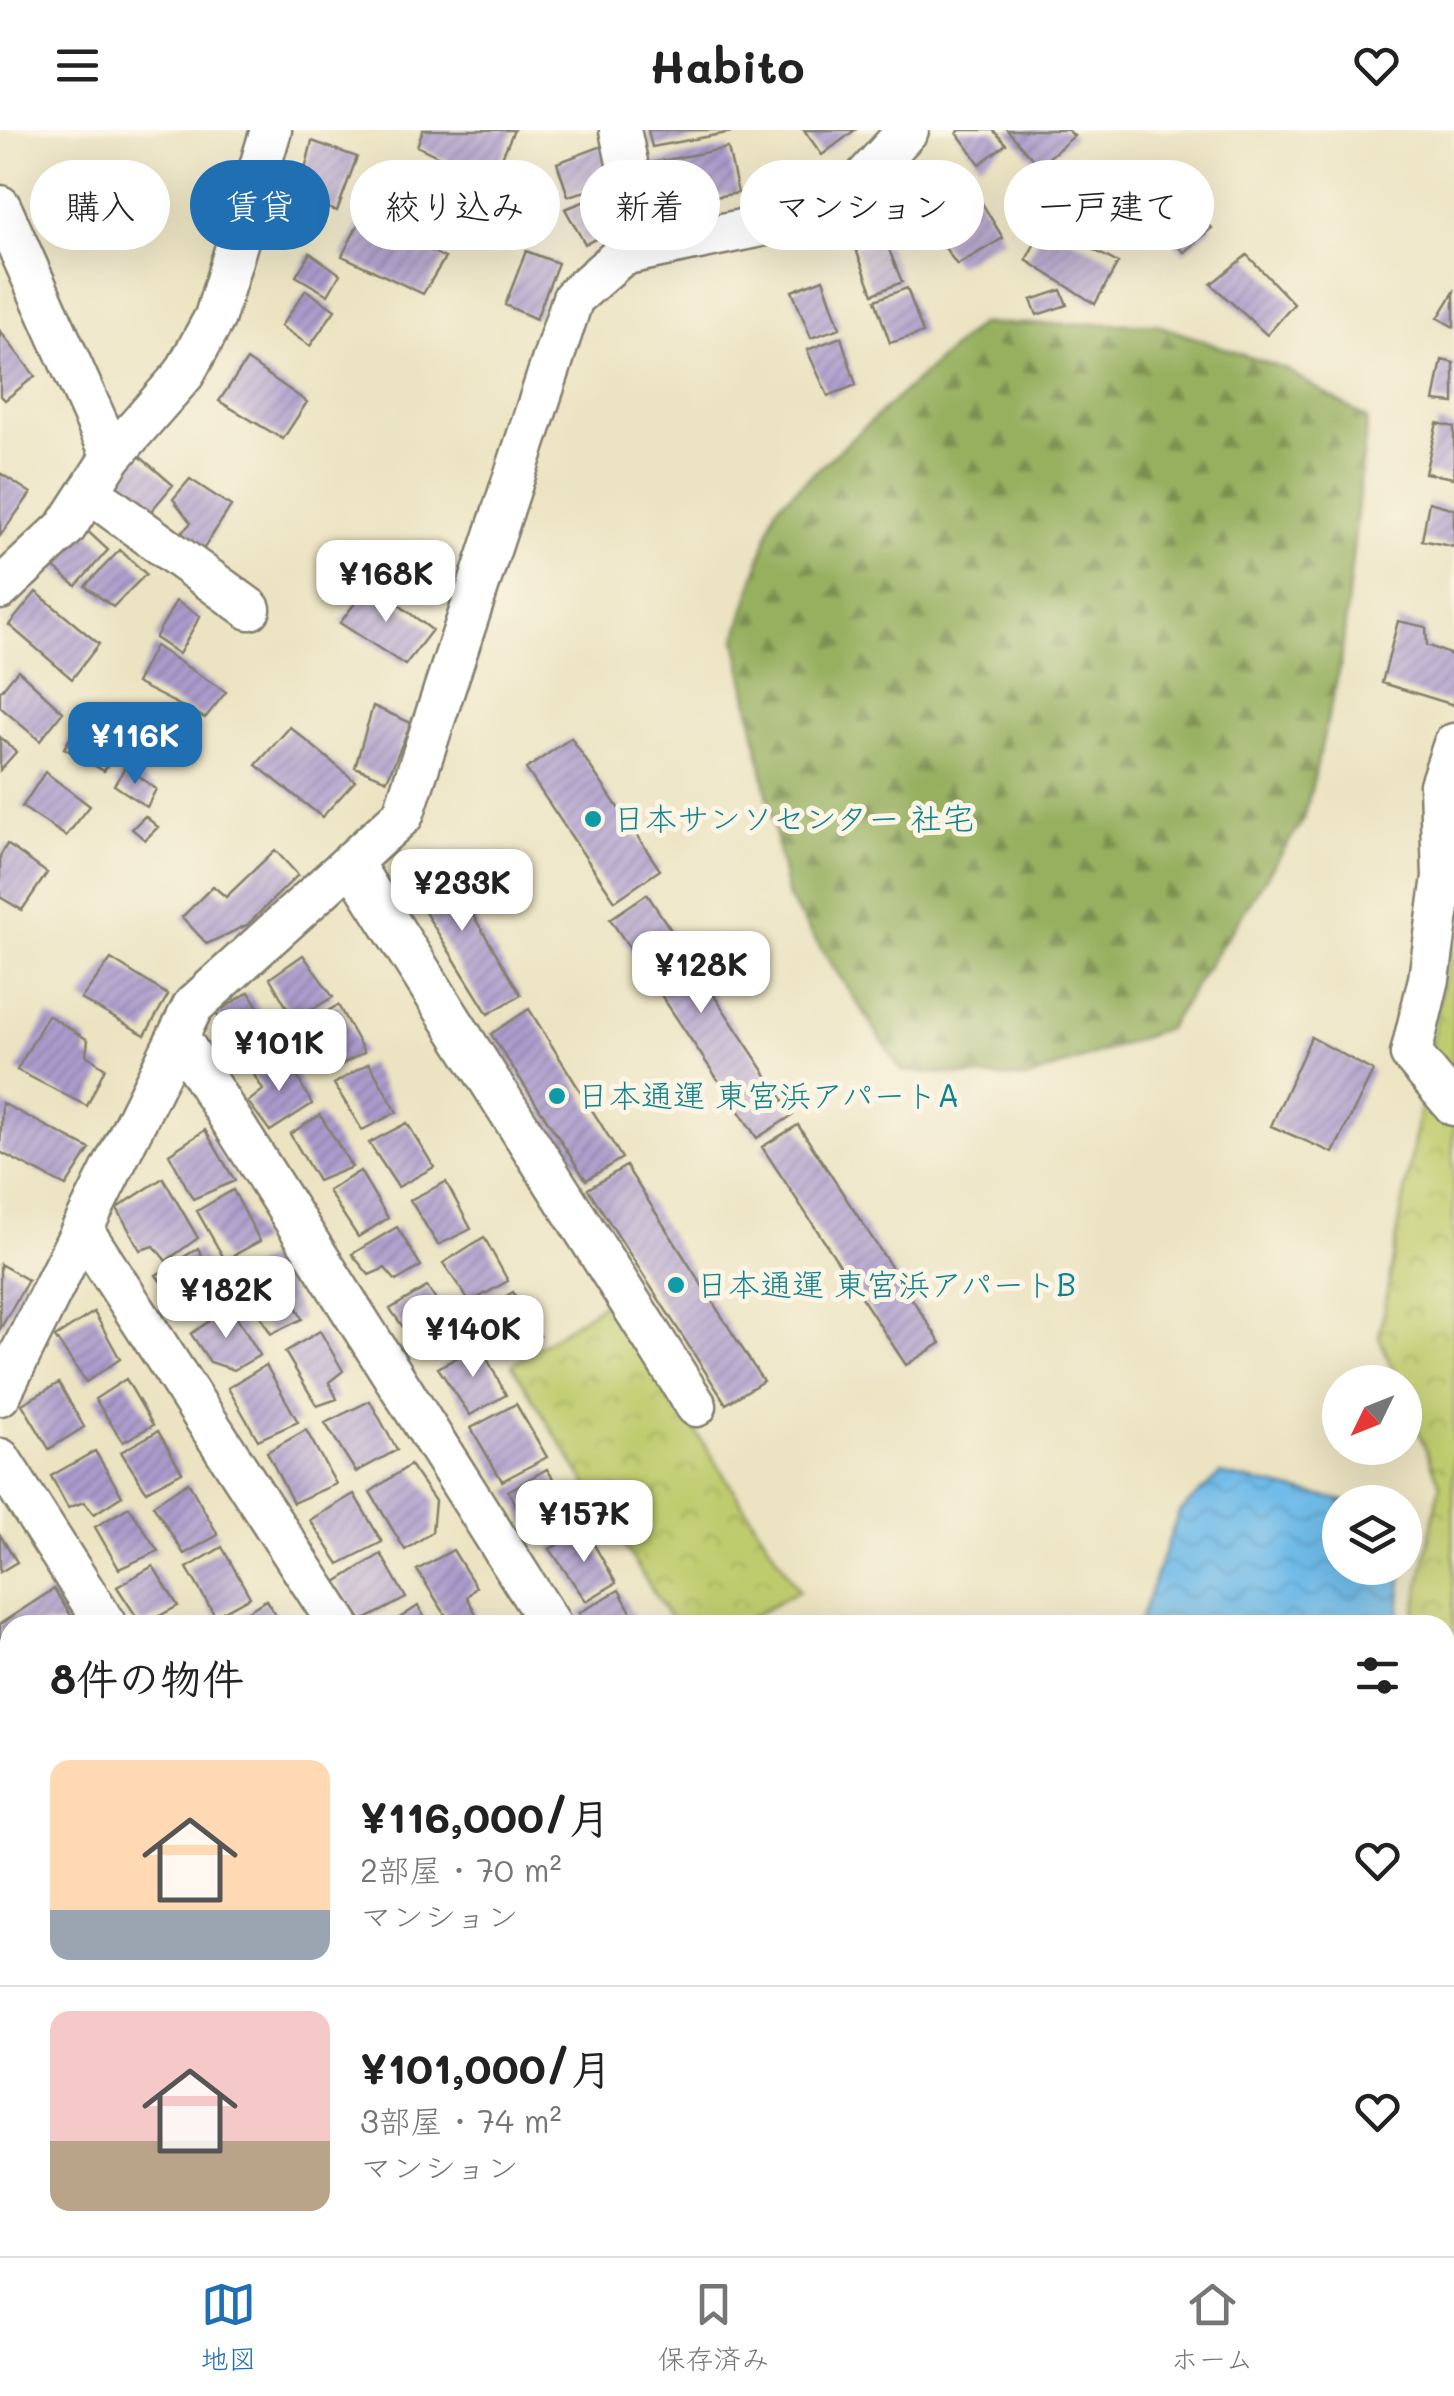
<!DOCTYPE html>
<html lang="ja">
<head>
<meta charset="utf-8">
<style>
	body { margin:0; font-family:Mali,"Klee One",sans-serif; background:#f6f6f6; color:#222; height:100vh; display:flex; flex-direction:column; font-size:38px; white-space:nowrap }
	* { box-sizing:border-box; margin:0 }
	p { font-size:32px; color:#767676 }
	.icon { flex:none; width:55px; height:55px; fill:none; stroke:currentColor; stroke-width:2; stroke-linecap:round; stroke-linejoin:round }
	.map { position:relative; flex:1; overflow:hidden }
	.drawer { position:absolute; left:0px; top:1485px; width:1455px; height:642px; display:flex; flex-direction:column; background:#fff; border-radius:30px 30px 0 0; box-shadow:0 10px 40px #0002 }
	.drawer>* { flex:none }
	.top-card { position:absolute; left:30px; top:30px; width:1395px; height:90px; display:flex; gap:20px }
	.needle { width:65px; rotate:227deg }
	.tools { position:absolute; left:1322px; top:1235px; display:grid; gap:20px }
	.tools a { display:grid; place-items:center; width:100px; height:100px; border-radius:50%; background:#fff; box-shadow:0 10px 40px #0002; font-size:50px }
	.price { position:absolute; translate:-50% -85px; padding:0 22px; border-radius:20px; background:#fff; color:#222; font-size:32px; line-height:65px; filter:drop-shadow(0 2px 5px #0008) }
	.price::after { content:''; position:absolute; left:50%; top:60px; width:30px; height:22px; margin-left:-15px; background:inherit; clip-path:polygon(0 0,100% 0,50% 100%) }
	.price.current { background:#1f6fb2; color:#fff }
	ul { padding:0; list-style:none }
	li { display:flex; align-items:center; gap:30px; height:250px; padding:0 50px }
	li+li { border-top:2px solid #e0e0e0 }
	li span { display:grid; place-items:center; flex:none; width:280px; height:200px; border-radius:20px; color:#555 }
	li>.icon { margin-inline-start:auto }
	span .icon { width:120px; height:120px; fill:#fffc; stroke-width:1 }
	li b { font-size:42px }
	h2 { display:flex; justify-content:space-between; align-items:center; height:120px; padding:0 50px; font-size:42px }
	.chip { padding:0 35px; border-radius:45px; background:#fff; box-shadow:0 10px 40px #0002; font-size:35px; line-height:90px }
	.chip.current { background:#1f6fb2; color:#fff }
	header { display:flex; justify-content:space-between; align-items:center; height:130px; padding:0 50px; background:#fff; font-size:45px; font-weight:700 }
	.tabs { display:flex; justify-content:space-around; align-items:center; height:140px; border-top:2px solid #e0e0e0; background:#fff; font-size:28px; color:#767676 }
	.tabs a { display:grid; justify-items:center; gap:5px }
	.tabs .current { color:#1f6fb2 }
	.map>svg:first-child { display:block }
	.forest { fill:url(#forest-firs); stroke:#5a663e; stroke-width:2.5 }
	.park { fill:url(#park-crowns); stroke:#6e7445; stroke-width:2.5 }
	.water { fill:url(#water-waves); stroke:#466c82; stroke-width:2.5 }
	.building { fill:url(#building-hatch) }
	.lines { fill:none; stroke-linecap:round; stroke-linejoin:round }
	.minor-casing { stroke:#84806e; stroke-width:45 }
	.minor { stroke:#fff; stroke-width:40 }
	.culture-dot { fill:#0f9aa8; stroke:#fcf5e5; stroke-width:4 }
	.labels { text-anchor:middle; stroke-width:10; stroke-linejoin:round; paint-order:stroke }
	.culture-label { font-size:32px; fill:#0d838f; stroke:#fcf5e5; text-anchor:start }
</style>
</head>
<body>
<header><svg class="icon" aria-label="menu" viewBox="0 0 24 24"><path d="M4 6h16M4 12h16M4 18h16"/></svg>Habito<svg class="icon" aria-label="heart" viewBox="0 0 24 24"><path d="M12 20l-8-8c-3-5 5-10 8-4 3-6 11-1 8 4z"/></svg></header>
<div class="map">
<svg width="1454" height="2126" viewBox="0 0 1454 2126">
	<defs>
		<pattern id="forest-firs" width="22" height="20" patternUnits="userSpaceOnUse" patternTransform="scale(2.5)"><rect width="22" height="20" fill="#97b061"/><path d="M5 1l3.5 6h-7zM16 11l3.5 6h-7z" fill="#7a8e4f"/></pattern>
		<pattern id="park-crowns" width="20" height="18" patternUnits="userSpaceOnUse" patternTransform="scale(2.5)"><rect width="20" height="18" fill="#bfcc6e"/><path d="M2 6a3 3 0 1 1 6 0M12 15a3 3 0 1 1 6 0" fill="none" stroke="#a4af5f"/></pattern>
		<pattern id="water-waves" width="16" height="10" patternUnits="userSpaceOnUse" patternTransform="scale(2.5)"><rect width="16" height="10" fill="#6fbbe9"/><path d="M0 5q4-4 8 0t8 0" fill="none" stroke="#60a0c7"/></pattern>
		<pattern id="building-hatch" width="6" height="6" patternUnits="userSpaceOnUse" patternTransform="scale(2.5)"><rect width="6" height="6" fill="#ac9bcd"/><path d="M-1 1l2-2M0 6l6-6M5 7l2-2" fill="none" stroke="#8b7ea6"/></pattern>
	</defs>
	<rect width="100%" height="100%" fill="#fcf5e5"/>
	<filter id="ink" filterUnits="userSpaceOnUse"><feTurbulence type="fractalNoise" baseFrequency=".01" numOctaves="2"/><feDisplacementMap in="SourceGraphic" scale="20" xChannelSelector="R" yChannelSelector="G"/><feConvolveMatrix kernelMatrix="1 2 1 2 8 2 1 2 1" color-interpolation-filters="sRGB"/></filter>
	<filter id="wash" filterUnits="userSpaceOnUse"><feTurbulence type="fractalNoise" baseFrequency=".0048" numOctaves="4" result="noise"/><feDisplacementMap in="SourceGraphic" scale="40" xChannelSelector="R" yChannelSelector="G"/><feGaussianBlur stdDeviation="2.25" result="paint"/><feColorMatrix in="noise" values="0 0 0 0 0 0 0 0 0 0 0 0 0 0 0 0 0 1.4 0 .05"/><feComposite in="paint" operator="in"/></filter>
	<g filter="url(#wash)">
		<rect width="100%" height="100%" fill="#ebe3c1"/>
		<!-- forest -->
		<path class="forest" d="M 979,194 L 1155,194 L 1287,240 L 1367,289 L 1341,532 L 1304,689 L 1167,899 L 1025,949 L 902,941 L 788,768 L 736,509 L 776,377 Z"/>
		<!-- park -->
		<path class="park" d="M 1454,789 L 1454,2126 L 1141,2126 L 1146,2118 L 1445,2118 L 1445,1495 L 1412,1495 L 1440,1354 L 1405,1269 L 1405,1252 L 1398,1252 L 1379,1207 Z
			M 610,1169 L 799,1461 L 737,1495 L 674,1495 L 512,1235 Z"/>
		<!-- water -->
		<path class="water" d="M 1220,1344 L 1349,1372 L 1340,1372 L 1340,1438 L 1403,1438 L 1398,1495 L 1138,1495 L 1179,1382 Z"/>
		<g id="blocks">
			<!-- building -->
			<path class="building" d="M 423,0 L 514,0 L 491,52 L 417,16 Z
				M 648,0 L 731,0 L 732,2 L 652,17 Z
				M 804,0 L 855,0 L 822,25 Z
				M 960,0 L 993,0 L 1006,14 L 980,34 L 957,3 Z
				M 1007,0 L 1068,0 L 1074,6 L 1039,36 Z
				M 312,11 L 357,27 L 337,81 L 298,69 Z
				M 602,16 L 616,53 L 568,66 L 557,33 Z
				M 728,18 L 738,63 L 662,76 L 650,33 Z
				M 959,35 L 1003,108 L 957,135 L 906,62 Z
				M 1153,39 L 1212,98 L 1184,122 L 1123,68 Z
				M 614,60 L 628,95 L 585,114 L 565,79 Z
				M 362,87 L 445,128 L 423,164 L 342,126 Z
				M 1045,94 L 1118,133 L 1095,174 L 1026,130 Z
				M 884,107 L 902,152 L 873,164 L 855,117 Z
				M 526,121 L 558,133 L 536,189 L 505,175 Z
				M 310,123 L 340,144 L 328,165 L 296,146 Z
				M 1247,125 L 1294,174 L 1267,205 L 1211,154 Z
				M 823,149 L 840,198 L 811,208 L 792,161 Z
				M 907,158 L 923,203 L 890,213 L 875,170 Z
				M 306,160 L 335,180 L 310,216 L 281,196 Z
				M 1061,160 L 1067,175 L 1037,185 L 1031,170 Z
				M 1454,162 L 1454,197 L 1438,188 Z
				M 0,201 L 35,246 L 5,270 L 0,265 Z
				M 841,207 L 856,255 L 828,266 L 807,220 Z
				M 247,230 L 307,272 L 283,309 L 219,271 Z
				M 1442,230 L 1454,233 L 1454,273 L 1434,271 Z
				M 1437,293 L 1454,297 L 1454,348 L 1425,343 Z
				M 130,318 L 173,355 L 146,387 L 103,352 Z
				M 0,343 L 31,363 L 0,406 Z
				M 190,349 L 231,376 L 199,426 L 176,408 L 191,393 L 173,369 Z
				M 1429,372 L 1454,379 L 1454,417 L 1422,410 Z
				M 82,396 L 108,420 L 76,456 L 47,432 Z
				M 120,420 L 146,444 L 113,477 L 85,456 Z
				M 370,453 L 432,500 L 405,535 L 340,493 Z
				M 36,462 L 99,514 L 72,549 L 9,495 Z
				M 176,471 L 200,486 L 179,524 L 155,508 Z
				M 1398,491 L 1426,497 L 1427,515 L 1454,526 L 1454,575 L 1382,553 Z
				M 155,516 L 226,562 L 205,588 L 136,553 Z
				M 18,540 L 63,582 L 40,611 L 0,577 L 0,562 Z
				M 373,576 L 411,593 L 387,650 L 355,637 Z
				M 83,587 L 122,609 L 104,641 L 64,618 Z
				M 290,597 L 355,651 L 322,687 L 256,635 Z
				M 0,607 L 16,622 L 0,640 Z
				M 571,608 L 660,740 L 615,771 L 526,639 Z
				M 126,636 L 156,659 L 147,677 L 114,655 Z
				M 45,642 L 90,676 L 66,706 L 22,677 Z
				M 145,686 L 158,697 L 145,710 L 132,699 Z
				M 7,714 L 47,743 L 22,780 L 0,767 L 0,726 Z
				M 275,720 L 298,745 L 247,795 L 207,814 L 182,787 L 213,756 L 226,767 Z
				M 437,725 L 521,865 L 488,884 L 402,745 Z
				M 647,764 L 793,985 L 757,1008 L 610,789 Z
				M 303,825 L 333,867 L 294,890 L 270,848 Z
				M 111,829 L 168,865 L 145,905 L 81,869 Z
				M 249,862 L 277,909 L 243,928 L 216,883 Z
				M 338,875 L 364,922 L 328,942 L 301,897 Z
				M 529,879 L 622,1028 L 586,1050 L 491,904 Z
				M 48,885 L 88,910 L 86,925 L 105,938 L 87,976 L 17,940 Z
				M 1311,907 L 1373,941 L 1333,1023 L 1271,996 Z
				M 285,924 L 312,974 L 270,1001 L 248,972 L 263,960 L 253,943 Z
				M 369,933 L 397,982 L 362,1000 L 334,954 Z
				M 2,973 L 90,1019 L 66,1056 L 0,1022 Z
				M 320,985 L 352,1037 L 318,1051 L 290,1004 Z
				M 407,993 L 434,1037 L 398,1057 L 369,1013 Z
				M 798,995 L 941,1213 L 906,1235 L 762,1017 Z
				M 205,1000 L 235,1051 L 193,1069 L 169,1024 Z
				M 626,1036 L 763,1251 L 726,1274 L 588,1059 Z
				M 360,1041 L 388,1088 L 358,1107 L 328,1061 Z
				M 163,1048 L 198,1108 L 166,1131 L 154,1116 L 140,1120 L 117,1078 Z
				M 446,1052 L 471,1099 L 438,1115 L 410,1070 Z
				M 233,1060 L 260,1111 L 225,1130 L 197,1081 Z
				M 397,1097 L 421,1136 L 396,1151 L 385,1138 L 369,1145 L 352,1124 Z
				M 484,1107 L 508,1151 L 470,1172 L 443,1133 Z
				M 198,1118 L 224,1170 L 189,1189 L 156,1145 Z
				M 272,1125 L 302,1189 L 271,1204 L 237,1146 Z
				M 0,1134 L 28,1150 L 0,1199 Z
				M 427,1157 L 464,1211 L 440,1224 L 424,1202 L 411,1208 L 390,1179 Z
				M 513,1162 L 540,1206 L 506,1224 L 478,1184 Z
				M 230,1176 L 260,1225 L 234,1240 L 210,1232 L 191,1204 Z
				M 94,1182 L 120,1229 L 86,1252 L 55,1207 Z
				M 320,1201 L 343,1241 L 329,1252 L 337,1269 L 317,1276 L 285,1222 Z
				M 480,1215 L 506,1265 L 470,1285 L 438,1238 Z
				M 266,1235 L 298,1292 L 258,1310 L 228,1258 Z
				M 126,1249 L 153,1295 L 123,1312 L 95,1269 Z
				M 59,1253 L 84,1297 L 49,1319 L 22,1274 Z
				M 370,1271 L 397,1320 L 356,1342 L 325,1293 Z
				M 516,1274 L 547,1327 L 502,1351 L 471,1298 Z
				M 306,1300 L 336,1354 L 293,1373 L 267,1322 Z
				M 158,1301 L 182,1342 L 146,1361 L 121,1322 Z
				M 95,1321 L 122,1366 L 94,1384 L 84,1372 L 68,1378 L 51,1346 Z
				M 410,1335 L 435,1371 L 432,1402 L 405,1420 L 370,1362 Z
				M 547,1339 L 578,1388 L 537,1410 L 508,1361 Z
				M 188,1352 L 218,1405 L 184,1424 L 153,1375 Z
				M 354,1364 L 382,1412 L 339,1434 L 310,1390 Z
				M 129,1377 L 158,1421 L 119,1439 L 95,1397 Z
				M 585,1399 L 616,1453 L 586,1471 L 550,1419 Z
				M 0,1405 L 17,1432 L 0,1442 Z
				M 222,1417 L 250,1467 L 215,1486 L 187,1438 Z
				M 453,1420 L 476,1457 L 467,1467 L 476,1484 L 452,1495 L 417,1440 Z
				M 381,1424 L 406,1468 L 362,1491 L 336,1452 Z
				M 153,1436 L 178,1476 L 142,1495 L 117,1457 Z
				M 54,1459 L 77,1495 L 10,1495 L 10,1522 L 0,1506 L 0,1494 Z
				M 619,1460 L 638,1495 L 586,1495 L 579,1483 Z
				M 266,1470 L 282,1495 L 225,1495 Z
				M 418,1476 L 429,1495 L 389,1495 Z
				M 10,1587 L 10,1645 L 0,1629 L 0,1595 Z
				M 0,1810 L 10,1826 L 10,1876 L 0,1882 Z
				M 10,1883 L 10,1935 L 0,1917 L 0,1889 Z"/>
		</g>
	</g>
	<g filter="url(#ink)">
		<use href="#blocks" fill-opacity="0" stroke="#84806e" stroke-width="2.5"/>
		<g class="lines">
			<defs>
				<path id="minor" d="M 620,0 L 646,120
					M 0,76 L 112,326
					M 89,362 L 250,479
					M 0,459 L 66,397 L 112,326 L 184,244 L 215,187 L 271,0
					M 1454,614 L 1440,655 L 1443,747 L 1429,849 L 1411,924 L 1454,975
					M 351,732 L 696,1276
					M 178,906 L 551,1495
					M 82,1099 L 339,1495
					M 0,1265 L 193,876 L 403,685 L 573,168 L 622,125 L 794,89 L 849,65 L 908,0
					M 0,1329 L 106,1495
					M 0,1709 L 10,1724"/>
			</defs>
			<!-- minor casing -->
			<use href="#minor" class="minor-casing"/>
			<!-- minor -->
			<use href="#minor" class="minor"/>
		</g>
	</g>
	<!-- markers -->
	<g class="culture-dot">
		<circle cx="593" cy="689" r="10"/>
		<circle cx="557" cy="966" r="10"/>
		<circle cx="676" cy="1155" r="10"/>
	</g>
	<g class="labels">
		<!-- culture labels -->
		<g class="culture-label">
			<text x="613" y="700">日本サンソセンター 社宅</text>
			<text x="577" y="977">日本通運 東宮浜アパートA</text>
			<text x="696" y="1166">日本通運 東宮浜アパートB</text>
		</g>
	</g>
</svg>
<div class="tools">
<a><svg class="needle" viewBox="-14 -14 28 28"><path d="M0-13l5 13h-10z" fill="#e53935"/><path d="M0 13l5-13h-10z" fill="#767676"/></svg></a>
<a><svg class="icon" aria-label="layers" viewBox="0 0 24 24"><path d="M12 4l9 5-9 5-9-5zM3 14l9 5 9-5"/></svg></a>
</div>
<b class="price" style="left:386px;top:495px">¥168K</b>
<b class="price current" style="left:135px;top:657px">¥116K</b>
<b class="price" style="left:462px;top:804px">¥233K</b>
<b class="price" style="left:701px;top:886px">¥128K</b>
<b class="price" style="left:279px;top:964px">¥101K</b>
<b class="price" style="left:226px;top:1211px">¥182K</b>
<b class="price" style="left:473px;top:1250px">¥140K</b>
<b class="price" style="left:584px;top:1435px">¥157K</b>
<div class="top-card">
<a class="chip">購入</a>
<a class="chip current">賃貸</a>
<a class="chip">絞り込み</a>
<a class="chip">新着</a>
<a class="chip">マンション</a>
<a class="chip">一戸建て</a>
</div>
<section class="drawer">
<h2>8件の物件<svg class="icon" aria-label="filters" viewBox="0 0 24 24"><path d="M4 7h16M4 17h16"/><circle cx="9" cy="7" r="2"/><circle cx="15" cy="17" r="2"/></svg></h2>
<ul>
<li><span style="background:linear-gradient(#ffd9b3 75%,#9aa5b1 0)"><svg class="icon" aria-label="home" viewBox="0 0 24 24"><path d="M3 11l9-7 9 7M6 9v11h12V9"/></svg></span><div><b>¥116,000/月</b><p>2部屋 · 70 m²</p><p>マンション</p></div><svg class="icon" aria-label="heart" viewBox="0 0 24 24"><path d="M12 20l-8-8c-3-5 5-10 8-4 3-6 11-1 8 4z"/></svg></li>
<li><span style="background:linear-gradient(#f6c9c9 65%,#b9a48a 0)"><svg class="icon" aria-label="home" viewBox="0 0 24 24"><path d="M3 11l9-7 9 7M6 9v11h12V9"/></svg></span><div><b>¥101,000/月</b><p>3部屋 · 74 m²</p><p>マンション</p></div><svg class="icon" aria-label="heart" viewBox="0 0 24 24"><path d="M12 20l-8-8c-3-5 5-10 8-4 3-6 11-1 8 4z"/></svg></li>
</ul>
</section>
</div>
<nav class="tabs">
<a class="current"><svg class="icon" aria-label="map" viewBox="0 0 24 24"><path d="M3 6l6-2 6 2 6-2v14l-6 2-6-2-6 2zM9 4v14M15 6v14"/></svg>地図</a>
<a><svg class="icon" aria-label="saved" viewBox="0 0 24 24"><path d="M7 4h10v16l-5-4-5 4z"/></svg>保存済み</a>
<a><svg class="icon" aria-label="home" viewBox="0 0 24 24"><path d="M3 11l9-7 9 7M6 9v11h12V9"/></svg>ホーム</a>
</nav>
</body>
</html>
